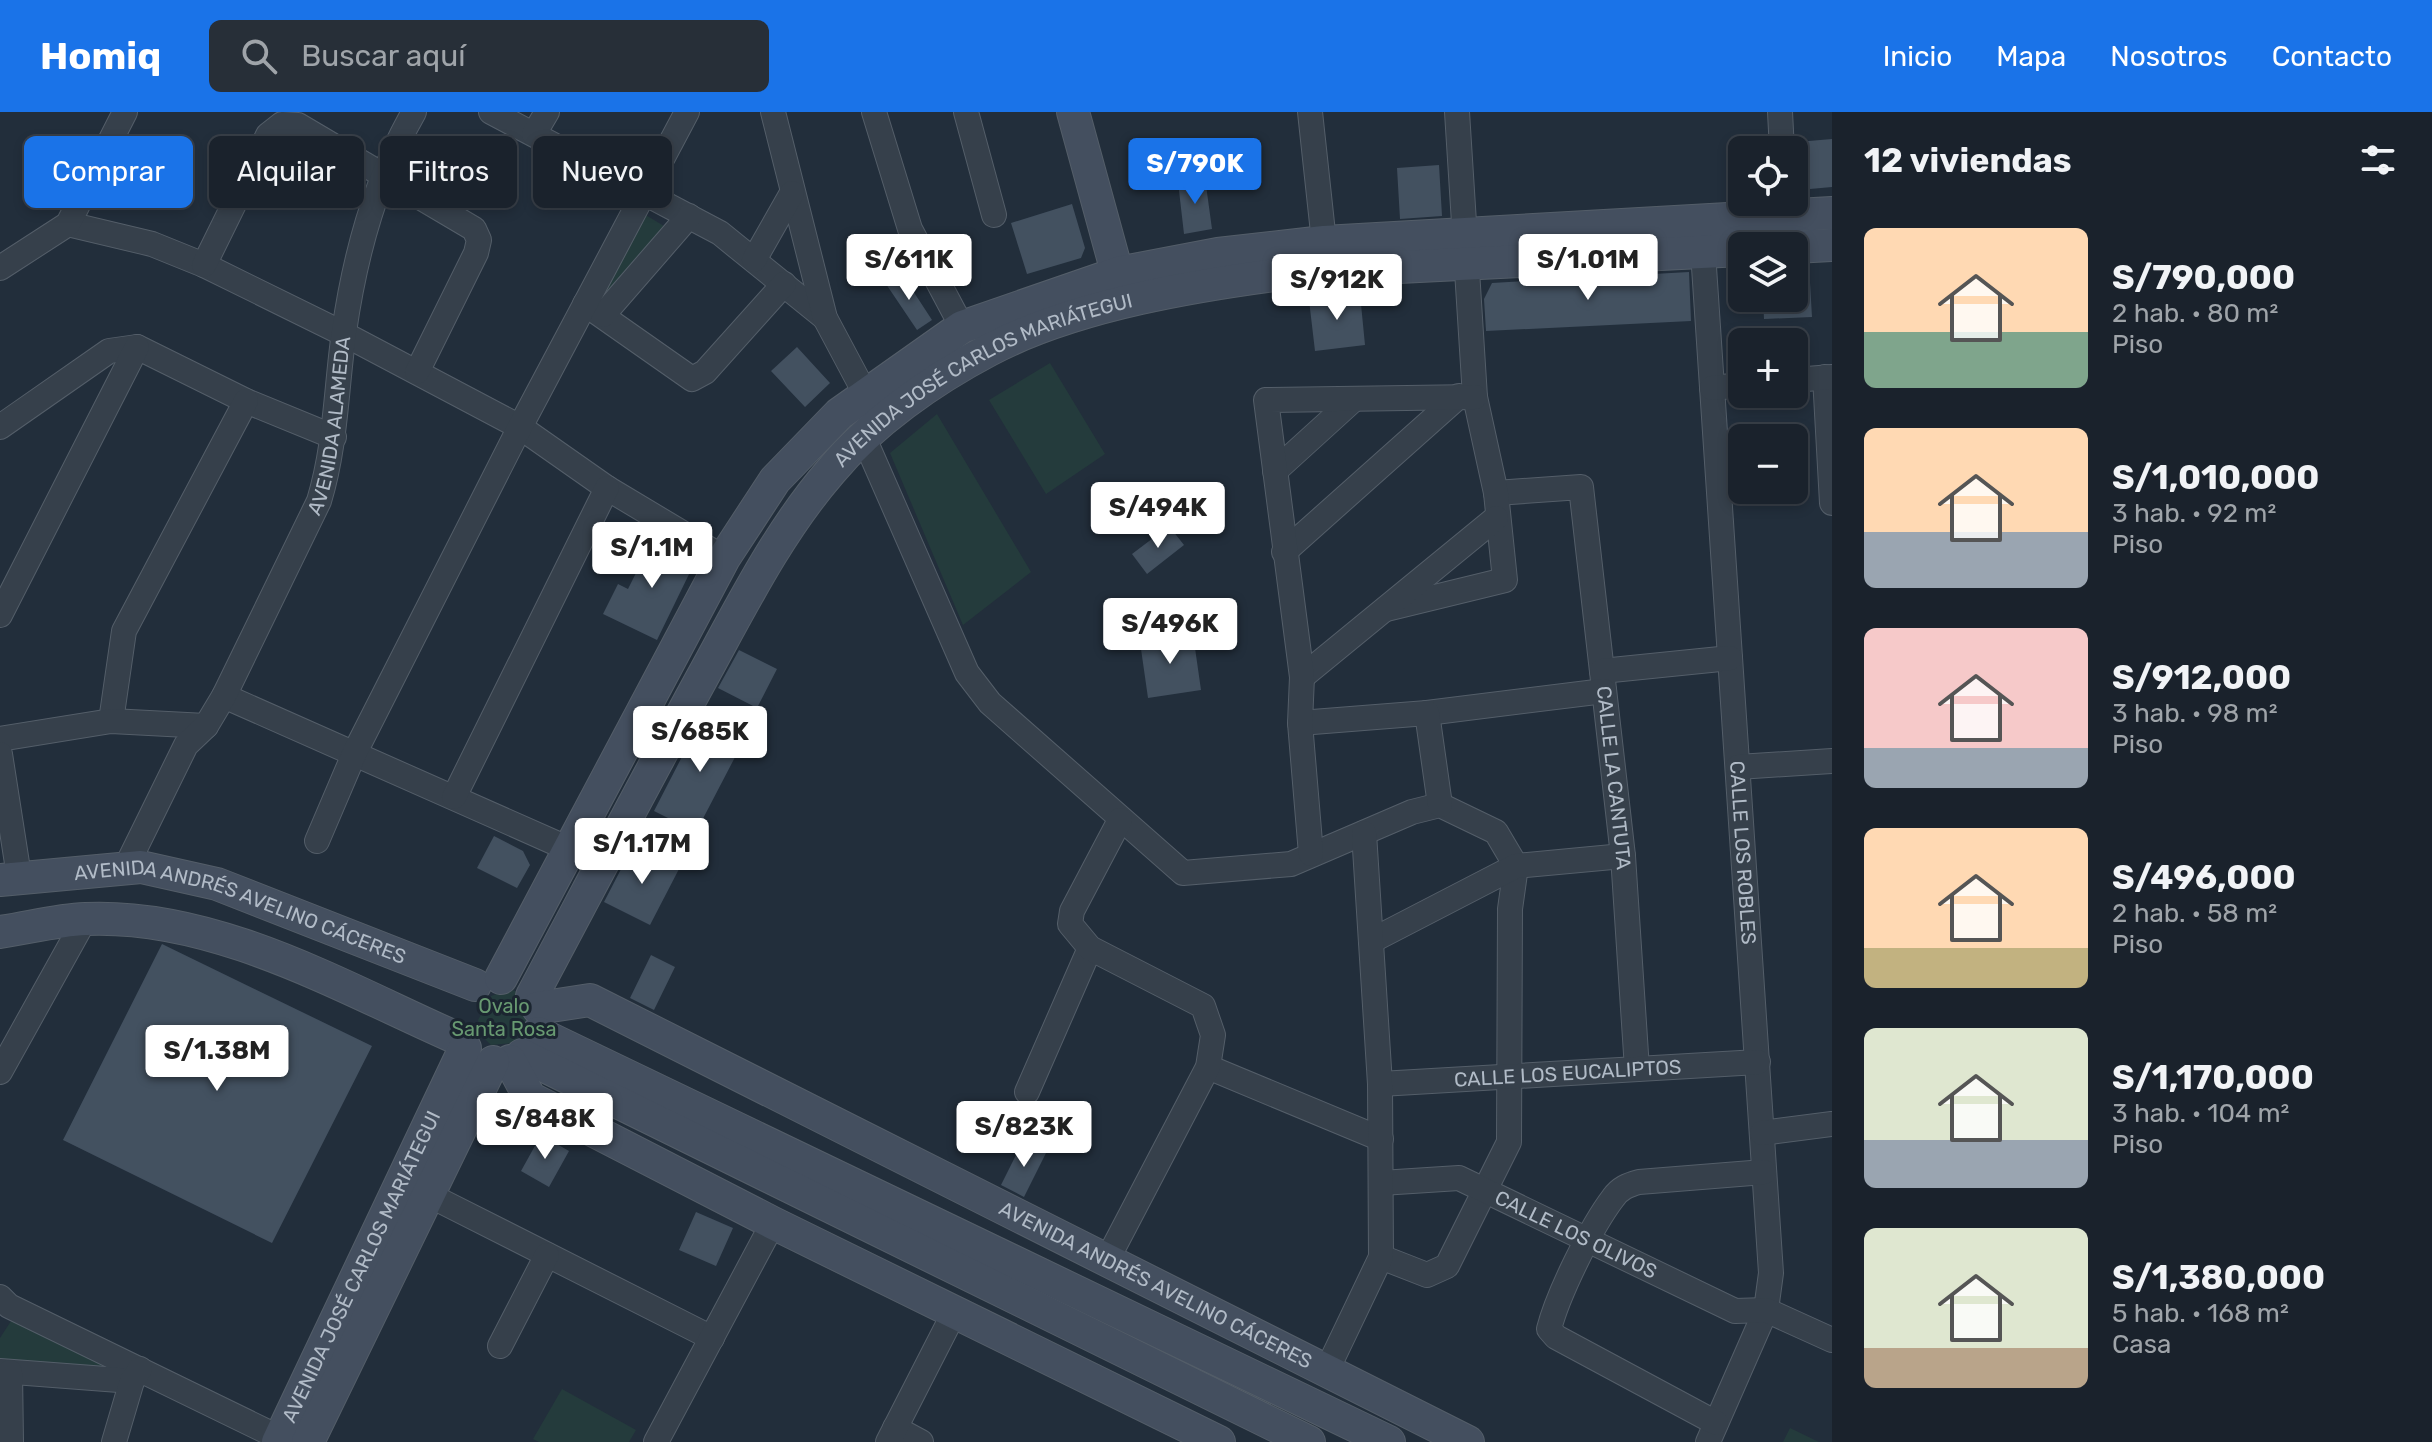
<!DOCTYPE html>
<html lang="es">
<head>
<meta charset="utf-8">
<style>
	body { margin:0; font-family:Rubik,sans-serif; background:#272f38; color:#f1f3f6; height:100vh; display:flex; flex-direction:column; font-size:30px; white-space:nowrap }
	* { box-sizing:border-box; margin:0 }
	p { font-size:26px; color:#9fa4a9 }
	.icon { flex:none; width:44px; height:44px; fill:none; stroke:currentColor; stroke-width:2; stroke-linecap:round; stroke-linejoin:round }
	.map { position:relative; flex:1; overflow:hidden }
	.details { display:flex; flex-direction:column; background:#1a222c; width:600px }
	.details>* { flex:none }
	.banner { position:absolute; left:24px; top:24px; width:760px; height:72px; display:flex; gap:16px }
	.buttons { position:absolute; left:1728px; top:24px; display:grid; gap:16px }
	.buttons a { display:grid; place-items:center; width:80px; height:80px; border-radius:12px; background:#1a222c; box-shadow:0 4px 12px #0003,0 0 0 2px #383f48; font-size:40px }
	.price { position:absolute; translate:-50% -68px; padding:0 18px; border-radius:8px; background:#fff; color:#222; font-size:26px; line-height:52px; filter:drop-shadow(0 2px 4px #0008) }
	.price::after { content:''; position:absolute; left:50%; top:48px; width:24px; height:18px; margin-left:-12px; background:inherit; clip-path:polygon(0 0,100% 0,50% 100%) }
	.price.on { background:#1a73e8; color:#fff }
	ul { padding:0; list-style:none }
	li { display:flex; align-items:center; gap:24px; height:200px; padding:0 32px }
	li span { display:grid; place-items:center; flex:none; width:224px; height:160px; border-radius:12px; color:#555 }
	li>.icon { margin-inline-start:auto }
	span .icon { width:96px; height:96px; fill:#fffc; stroke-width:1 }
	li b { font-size:34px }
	h2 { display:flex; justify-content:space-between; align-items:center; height:96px; padding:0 32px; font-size:34px }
	.chip { padding:0 28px; border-radius:12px; background:#1a222c; box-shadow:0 4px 12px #0003,0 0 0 2px #383f48; font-size:28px; line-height:72px }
	.chip.on { background:#1a73e8; color:#fff }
	header { display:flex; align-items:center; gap:48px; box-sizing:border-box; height:112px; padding:0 40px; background:#1a73e8; color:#fff }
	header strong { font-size:38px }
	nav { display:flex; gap:44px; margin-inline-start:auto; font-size:28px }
	.search { width:560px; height:72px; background:#272f38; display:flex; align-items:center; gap:20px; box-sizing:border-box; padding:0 28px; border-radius:12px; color:#9fa4a9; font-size:30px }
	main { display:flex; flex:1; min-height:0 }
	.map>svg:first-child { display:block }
	.green { fill:#243b3c }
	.building { fill:#435160 }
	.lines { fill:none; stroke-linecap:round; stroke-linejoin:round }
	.street-casing { stroke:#545e69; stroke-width:26 }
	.secondary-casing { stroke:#545e69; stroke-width:34 }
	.street { stroke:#36404b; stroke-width:24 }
	.secondary { stroke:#444f5f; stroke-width:32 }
	.labels { text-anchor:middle; stroke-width:6; stroke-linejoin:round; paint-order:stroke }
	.street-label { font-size:20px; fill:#b1bbc7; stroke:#1b2530 }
	.park-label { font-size:20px; fill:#689971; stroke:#1b2530 }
</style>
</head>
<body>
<header>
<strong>Homiq</strong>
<div class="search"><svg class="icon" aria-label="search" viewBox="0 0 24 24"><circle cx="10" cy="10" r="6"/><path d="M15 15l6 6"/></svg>Buscar aquí</div>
<nav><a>Inicio</a><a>Mapa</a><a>Nosotros</a><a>Contacto</a></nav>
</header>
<main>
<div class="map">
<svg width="1832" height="1330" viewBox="0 0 1832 1330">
	<rect width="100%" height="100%" fill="#222e3b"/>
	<!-- green -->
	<path class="green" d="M 644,102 L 669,117 L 587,210 Z
		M 1050,251 L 1105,342 L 1046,382 L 989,288 Z
		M 937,302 L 1031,460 L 963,513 L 890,341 Z
		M 510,877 L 523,882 L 530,903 L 514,931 L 491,933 L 481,923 L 478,908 L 491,884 Z
		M 13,1206 L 104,1248 L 101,1254 L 0,1249 L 0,1226 Z
		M 562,1277 L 636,1318 L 629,1330 L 539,1330 L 533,1327 Z
		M 1790,1316 L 1819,1330 L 1783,1330 Z"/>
	<!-- building -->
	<path class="building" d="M 1832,27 L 1832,75 L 1799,78 L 1797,30 Z
		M 1439,53 L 1442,104 L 1400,107 L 1397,56 Z
		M 1205,66 L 1212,117 L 1184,122 L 1178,70 Z
		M 1072,92 L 1085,136 L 1081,146 L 1027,162 L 1011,111 Z
		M 1809,153 L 1812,205 L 1764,207 L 1763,186 L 1794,186 L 1794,154 Z
		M 1689,160 L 1691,209 L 1486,219 L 1484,187 L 1492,171 Z
		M 902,162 L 932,208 L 917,218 L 886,172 Z
		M 1360,182 L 1365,233 L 1315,239 L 1309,188 Z
		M 797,235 L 830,271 L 805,295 L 771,259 Z
		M 1169,414 L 1184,433 L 1147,462 L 1132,442 Z
		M 654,425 L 687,442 L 693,454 L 657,528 L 603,502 L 618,472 L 628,477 Z
		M 1193,522 L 1201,578 L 1148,586 L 1140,530 Z
		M 739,538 L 777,557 L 757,596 L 718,576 Z
		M 703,604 L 745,626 L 696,720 L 654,699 Z
		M 494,724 L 523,739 L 530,753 L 517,776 L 477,756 Z
		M 633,734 L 679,757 L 650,813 L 604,790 Z
		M 162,832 L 372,934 L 272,1131 L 63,1028 Z
		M 651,843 L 675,855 L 654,898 L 630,886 Z
		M 541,1023 L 569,1039 L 549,1075 L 521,1059 Z
		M 1023,1029 L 1046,1041 L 1024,1085 L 1001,1073 Z
		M 696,1100 L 733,1116 L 716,1154 L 679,1138 Z"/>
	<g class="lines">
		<defs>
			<g id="street">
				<path d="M 491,0 L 720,121 L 825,206"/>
				<path d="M 773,0 L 825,206 L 866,283"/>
				<path d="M 874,0 L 910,117 L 962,215"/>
				<path d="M 966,0 L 994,103"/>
				<path d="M 1310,0 L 1324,130"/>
				<path d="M 1780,0 L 1782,38"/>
				<path d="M 534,22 L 547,0"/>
				<path d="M 68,112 L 152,132 L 204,153 L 344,222 L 520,315 L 607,376 L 724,446"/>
				<path id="s1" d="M 1703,140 L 1771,1161 L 1766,1198 L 1708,1330"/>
				<path d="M 754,148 L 792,81"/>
				<path d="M 204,153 L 268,23 L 282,12 L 298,13 L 474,117 L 479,128 L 476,141 L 417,260"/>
				<path d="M 0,156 L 68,112 L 125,0"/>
				<path d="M 585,192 L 692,267 L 705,260 L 784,172"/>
				<path d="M 603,203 L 689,104"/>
				<path d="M 1825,265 L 1832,391"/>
				<path d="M 1794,268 L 1832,265"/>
				<path d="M 1712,276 L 1742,273"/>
				<path d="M 0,315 L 109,239 L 137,235 L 246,289 L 334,325"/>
				<path d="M 864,326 L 967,561 L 990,591 L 1183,761 L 1291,752 L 1412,700 L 1440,693 L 1496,720 L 1516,754 L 1510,797 L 1509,1030 L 1447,1154 L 1427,1163 L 1381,1145"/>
				<path d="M 1275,359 L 1352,289"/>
				<path id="s2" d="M 1496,381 L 1581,375 L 1623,744 L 1637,957"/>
				<path d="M 1284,440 L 1459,284"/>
				<path d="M 1386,497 L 1505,468 L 1496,381 L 1475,285 L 1457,0"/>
				<path d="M 0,503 L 137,235"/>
				<path d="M 1602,559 L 1730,546"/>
				<path d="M 1302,565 L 1496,406"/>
				<path d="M 224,584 L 569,737"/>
				<path d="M 1427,601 L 1604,579"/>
				<path d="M 111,609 L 124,519 L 246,289"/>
				<path d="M 1300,611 L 1427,601 L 1440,693"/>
				<path d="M 0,627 L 111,609 L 206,614"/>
				<path d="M 0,642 L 19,764"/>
				<path d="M 1738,655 L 1832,649"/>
				<path d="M 454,685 L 607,376"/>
				<path d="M 317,729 L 355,640 L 520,315 L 687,0"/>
				<path d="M 1311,742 L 1300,611 L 1302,565 L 1266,288 L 1475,285"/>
				<path id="s3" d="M 125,757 L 186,633 L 206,614 L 224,584 L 319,389 C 336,333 336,277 344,220 C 355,142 375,68 414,0"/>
				<path d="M 1371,829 L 1516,754 L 1623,744"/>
				<path d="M 1208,955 L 1381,1027"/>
				<path d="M 0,960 L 85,807"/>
				<path id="s4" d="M 1380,972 L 1758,950"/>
				<path d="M 1027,980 L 1090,836"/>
				<path d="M 1762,1021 L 1832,1012"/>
				<path id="s5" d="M 1381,1071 L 1459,1066 L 1735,1199 L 1766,1198 L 1832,1228"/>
				<path d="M 429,1083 L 712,1226"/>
				<path d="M 1106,1150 L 1208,955 L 1213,923 L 1203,894 L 1090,836 L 1070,812 L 1072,799 L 1120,708"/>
				<path d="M 0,1185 L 9,1194 L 280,1326 L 297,1326"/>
				<path d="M 500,1234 L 547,1143"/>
				<path d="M 1327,1258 L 1381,1145 L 1380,972 L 1364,721"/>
				<path d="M 0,1259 L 132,1269"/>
				<path d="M 10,1260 L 11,1330"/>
				<path d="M 1716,1311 L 1556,1225 L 1549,1217 C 1558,1182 1591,1115 1613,1086 C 1620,1076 1628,1073 1639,1070 L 1764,1060"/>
				<path d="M 895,1316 L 921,1330"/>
				<path d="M 114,1330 L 132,1269 L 140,1257"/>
				<path d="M 656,1330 L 773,1111"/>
				<path d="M 888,1330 L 955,1199"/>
			</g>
			<g id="secondary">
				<path d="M 1073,0 L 1123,182"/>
				<path d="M 1794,135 L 1832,133"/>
				<path id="s6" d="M 0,768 L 141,755 L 217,772 L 475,873"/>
				<path d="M 0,820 C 28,816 57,808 85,807 C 216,801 343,876 459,927"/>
				<path d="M 501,866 L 724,446 L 775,368 L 839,302 L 962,215 L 1118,161 L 1218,142 L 1324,130 L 1832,101"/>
				<path id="s7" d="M 532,884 C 589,777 645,670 703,564 C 742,493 778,420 831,359 C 872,310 932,268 989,238 C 1076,192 1201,172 1298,160 L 1742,138"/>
				<path id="s8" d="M 538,896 L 590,888 L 1468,1330"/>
				<path d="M 538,921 L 1389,1330"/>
				<path d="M 522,943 L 1309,1330"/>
				<path d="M 510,949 L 530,986 L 773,1111 L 1219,1330"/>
				<path id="s9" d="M 278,1330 L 465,936"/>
				<path d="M 308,1330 L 493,950"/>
			</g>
		</defs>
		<!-- street casing -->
		<use href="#street" class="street-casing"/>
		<!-- secondary casing -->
		<use href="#secondary" class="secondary-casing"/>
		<!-- street -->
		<use href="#street" class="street"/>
		<!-- secondary -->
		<use href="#secondary" class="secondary"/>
	</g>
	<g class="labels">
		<!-- street labels -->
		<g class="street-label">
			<text dy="7" stroke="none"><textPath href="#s7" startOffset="786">AVENIDA JOSÉ CARLOS MARIÁTEGUI</textPath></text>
			<text dy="7" stroke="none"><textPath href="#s3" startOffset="494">AVENIDA ALAMEDA</textPath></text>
			<text dy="7" stroke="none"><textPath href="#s2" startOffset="378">CALLE LA CANTUTA</textPath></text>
			<text dy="7" stroke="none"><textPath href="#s1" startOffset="602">CALLE LOS ROBLES</textPath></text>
			<text dy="7" stroke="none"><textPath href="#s6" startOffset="248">AVENIDA ANDRÉS AVELINO CÁCERES</textPath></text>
			<text dy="7" stroke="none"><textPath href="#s4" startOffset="188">CALLE LOS EUCALIPTOS</textPath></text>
			<text dy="7" stroke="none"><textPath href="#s5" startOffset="208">CALLE LOS OLIVOS</textPath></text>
			<text dy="7" stroke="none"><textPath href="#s9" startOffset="194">AVENIDA JOSÉ CARLOS MARIÁTEGUI</textPath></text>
			<text dy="7" stroke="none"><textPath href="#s8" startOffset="686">AVENIDA ANDRÉS AVELINO CÁCERES</textPath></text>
		</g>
		<!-- park labels -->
		<g class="park-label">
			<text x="504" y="901">Ovalo<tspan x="504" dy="23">Santa Rosa</tspan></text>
		</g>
	</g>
</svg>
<div class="buttons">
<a><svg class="icon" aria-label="locate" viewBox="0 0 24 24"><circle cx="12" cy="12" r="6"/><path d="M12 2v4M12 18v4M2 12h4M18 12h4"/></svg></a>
<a><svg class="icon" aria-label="layers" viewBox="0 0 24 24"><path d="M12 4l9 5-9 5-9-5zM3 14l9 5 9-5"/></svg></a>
<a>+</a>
<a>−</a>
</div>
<b class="price on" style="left:1195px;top:94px">S/790K</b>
<b class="price" style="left:909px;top:190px">S/611K</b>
<b class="price" style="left:1588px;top:190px">S/1.01M</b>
<b class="price" style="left:1337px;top:210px">S/912K</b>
<b class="price" style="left:1158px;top:438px">S/494K</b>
<b class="price" style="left:652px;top:478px">S/1.1M</b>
<b class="price" style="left:1170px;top:554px">S/496K</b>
<b class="price" style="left:700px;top:662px">S/685K</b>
<b class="price" style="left:642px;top:774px">S/1.17M</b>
<b class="price" style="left:217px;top:981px">S/1.38M</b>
<b class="price" style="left:545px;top:1049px">S/848K</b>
<b class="price" style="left:1024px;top:1057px">S/823K</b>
<div class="banner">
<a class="chip on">Comprar</a>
<a class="chip">Alquilar</a>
<a class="chip">Filtros</a>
<a class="chip">Nuevo</a>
</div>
</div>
<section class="details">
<h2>12 viviendas<svg class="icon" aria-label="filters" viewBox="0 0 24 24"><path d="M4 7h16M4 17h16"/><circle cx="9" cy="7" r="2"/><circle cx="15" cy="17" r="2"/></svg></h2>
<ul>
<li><span style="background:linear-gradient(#ffd9b3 65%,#7fa58c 0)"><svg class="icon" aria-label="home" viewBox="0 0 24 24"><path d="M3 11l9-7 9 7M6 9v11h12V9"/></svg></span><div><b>S/790,000</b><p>2 hab. · 80 m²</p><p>Piso</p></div></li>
<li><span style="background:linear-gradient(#ffd9b3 65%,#9aa5b1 0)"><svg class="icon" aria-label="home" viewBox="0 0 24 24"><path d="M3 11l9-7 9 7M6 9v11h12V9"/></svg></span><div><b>S/1,010,000</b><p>3 hab. · 92 m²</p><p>Piso</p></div></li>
<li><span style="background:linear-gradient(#f6c9c9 75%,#9aa5b1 0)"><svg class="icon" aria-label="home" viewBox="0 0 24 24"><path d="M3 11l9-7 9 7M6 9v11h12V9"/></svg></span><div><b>S/912,000</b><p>3 hab. · 98 m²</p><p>Piso</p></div></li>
<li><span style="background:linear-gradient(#ffd9b3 75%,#c2b280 0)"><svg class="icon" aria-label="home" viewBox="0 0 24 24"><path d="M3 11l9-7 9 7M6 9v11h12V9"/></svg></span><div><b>S/496,000</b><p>2 hab. · 58 m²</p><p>Piso</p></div></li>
<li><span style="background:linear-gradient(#dfe7d0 70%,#9aa5b1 0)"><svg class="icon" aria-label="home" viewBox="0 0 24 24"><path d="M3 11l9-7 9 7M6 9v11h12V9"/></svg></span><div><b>S/1,170,000</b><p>3 hab. · 104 m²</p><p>Piso</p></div></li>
<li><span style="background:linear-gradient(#dfe7d0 75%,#b9a48a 0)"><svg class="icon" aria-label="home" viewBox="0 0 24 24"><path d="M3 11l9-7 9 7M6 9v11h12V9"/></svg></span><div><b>S/1,380,000</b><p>5 hab. · 168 m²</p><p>Casa</p></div></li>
</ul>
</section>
</main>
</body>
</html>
